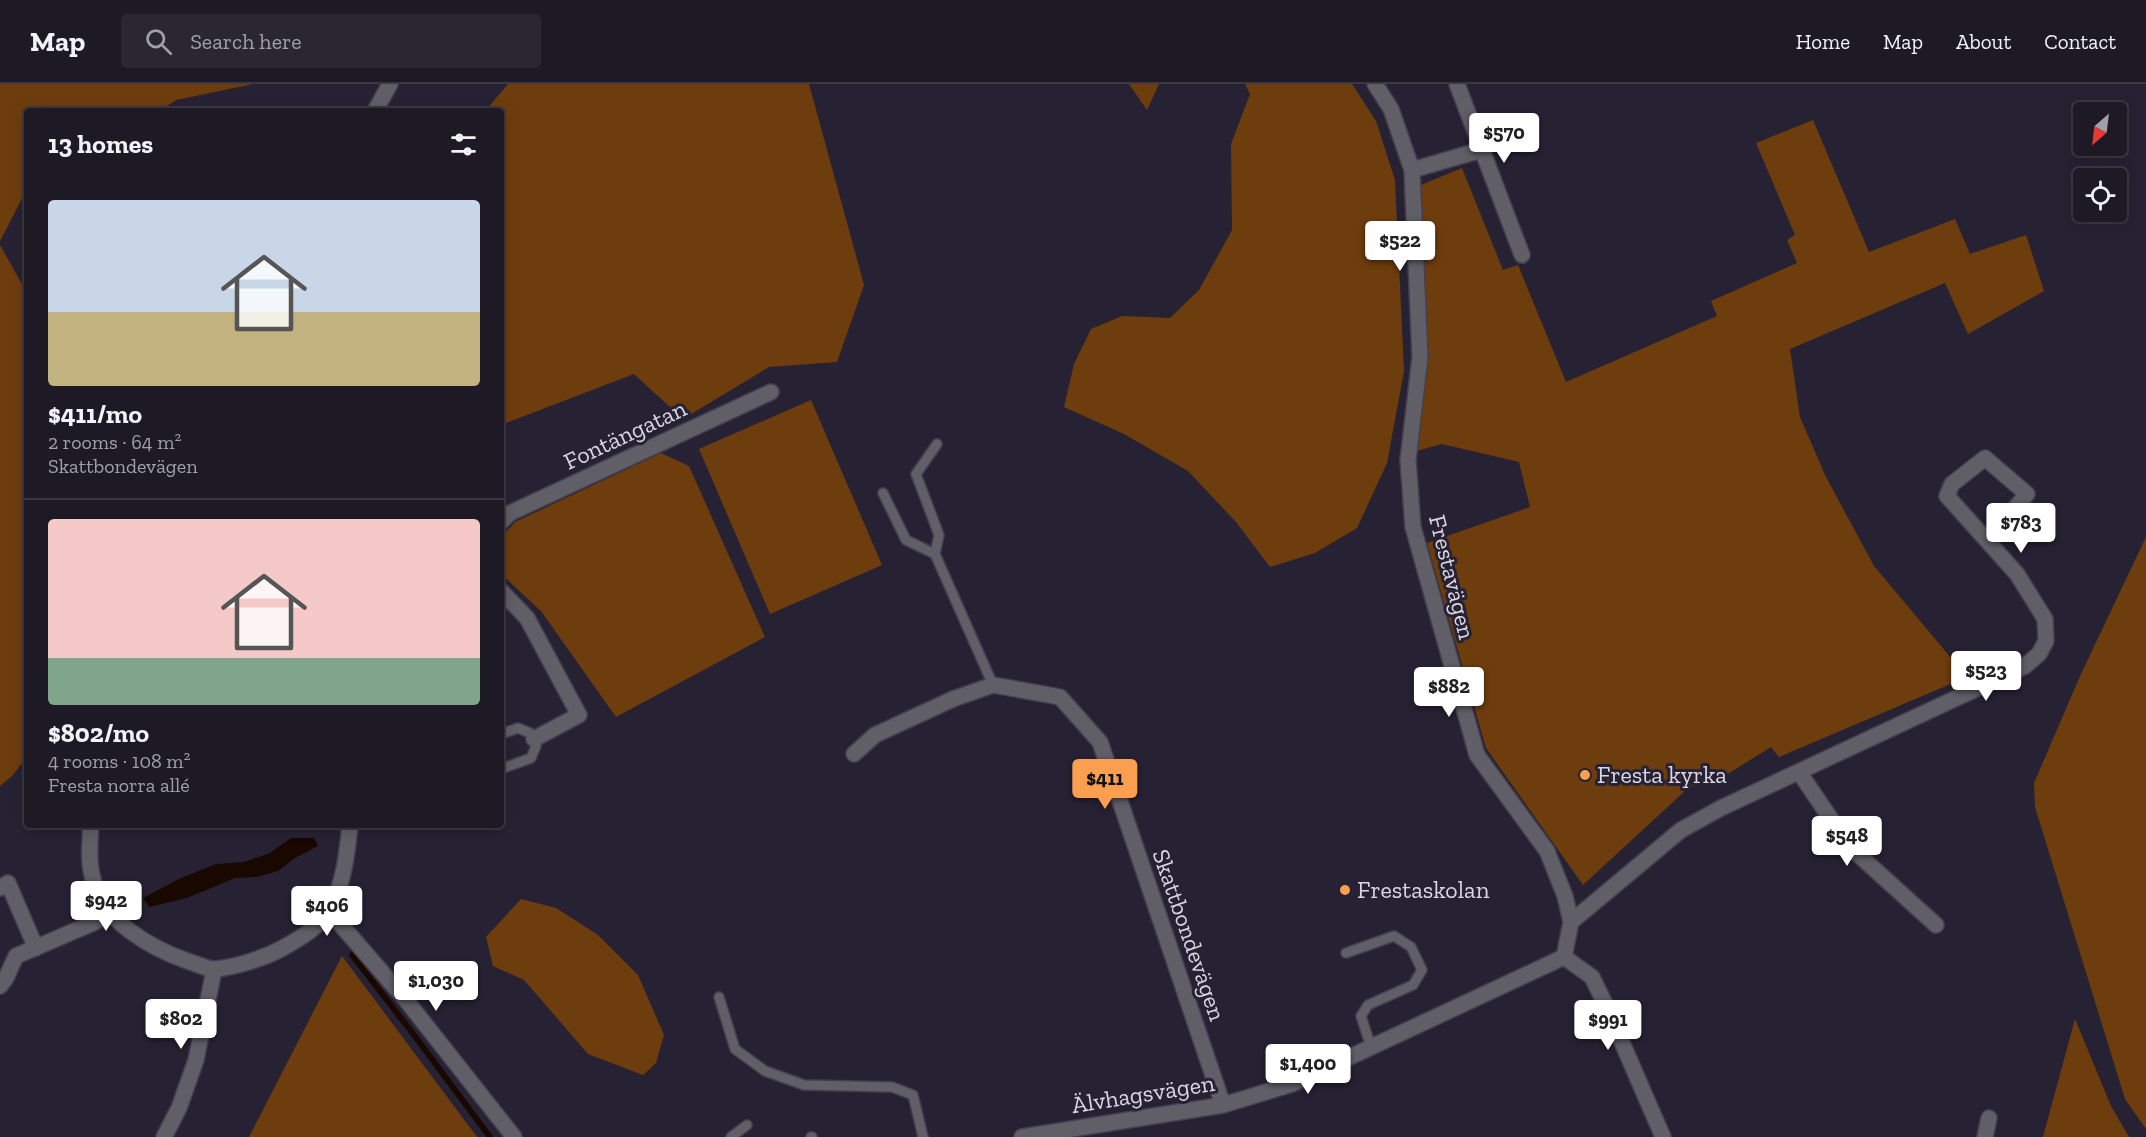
<!DOCTYPE html>
<html lang="en">
<head>
<meta charset="utf-8">
<style>
	body { margin:0; font-family:"Zilla Slab",serif; background:#2a2732; color:#f1f3f6; height:100vh; display:flex; flex-direction:column; font-size:22px; white-space:nowrap }
	* { box-sizing:border-box; margin:0 }
	p { font-size:20px; color:#a0a1a7 }
	.icon { flex:none; width:33px; height:33px; fill:none; stroke:currentColor; stroke-width:2; stroke-linecap:round; stroke-linejoin:round }
	.map { position:relative; flex:1; overflow:hidden }
	.sheet { position:absolute; left:24px; top:24px; width:480px; height:720px; display:flex; flex-direction:column; background:#1d1a26; border-radius:6px; box-shadow:0 3px 15px #0003,0 0 0 2px #3b3843 }
	.sheet>* { flex:none }
	.needle { width:39px; rotate:208deg }
	.fabs { position:absolute; left:2073px; top:18px; display:grid; gap:12px }
	.fabs a { display:grid; place-items:center; width:54px; height:54px; border-radius:6px; background:#1d1a26; box-shadow:0 3px 15px #0003,0 0 0 2px #3b3843; font-size:30px }
	.price { position:absolute; translate:-50% -51px; padding:0 14px; border-radius:6px; background:#fff; color:#222; font-size:20px; line-height:39px; filter:drop-shadow(0 2px 3px #0008) }
	.price::after { content:''; position:absolute; left:50%; top:36px; width:18px; height:14px; margin-left:-9px; background:inherit; clip-path:polygon(0 0,100% 0,50% 100%) }
	.price.selected { background:#fa9f4f; color:#111 }
	ul { padding:0; list-style:none }
	li { display:grid; align-content:center; gap:12px; height:318px; padding:0 24px }
	li+li { border-top:2px solid #3b3843 }
	li span { display:grid; place-items:center; height:186px; border-radius:6px; color:#555 }
	li>.icon { margin-inline-start:auto }
	span .icon { width:108px; height:108px; fill:#fffc; stroke-width:1 }
	li b { font-size:26px }
	h2 { display:flex; justify-content:space-between; align-items:center; height:72px; padding:0 24px; font-size:26px }
	header { display:flex; align-items:center; gap:36px; box-sizing:border-box; height:84px; padding:0 30px; background:#1d1a26; border-bottom:2px solid #3b3843 }
	header strong { font-size:28px }
	nav { display:flex; gap:33px; margin-inline-start:auto; font-size:21px }
	.search { width:420px; height:54px; background:#2a2732; display:flex; align-items:center; gap:15px; box-sizing:border-box; padding:0 21px; border-radius:6px; color:#a0a1a7; font-size:22px }
	.map>svg:first-child { display:block }
	.green { fill:#6e3d0d }
	.water { fill:#180800 }
	.lines { fill:none; stroke-linecap:round; stroke-linejoin:round }
	.stream { stroke:#180800; stroke-width:6 }
	.service-casing { stroke:#443f4f; stroke-width:12 }
	.minor-casing { stroke:#443f4f; stroke-width:18 }
	.service { stroke:#605e67; stroke-width:9 }
	.minor { stroke:#605e67; stroke-width:15 }
	.poi-dot { fill:#fa9f4f; stroke:#272233; stroke-width:2 }
	.labels { text-anchor:middle; stroke-width:6; stroke-linejoin:round; paint-order:stroke }
	.street-label { font-size:24px; fill:#dad6e2; stroke:#272233 }
	.poi-label { font-size:24px; fill:#dad6e2; stroke:#272233; text-anchor:start }
</style>
</head>
<body>
<header>
<strong>Map</strong>
<div class="search"><svg class="icon" aria-label="search" viewBox="0 0 24 24"><circle cx="10" cy="10" r="6"/><path d="M15 15l6 6"/></svg>Search here</div>
<nav><a>Home</a><a>Map</a><a>About</a><a>Contact</a></nav>
</header>
<div class="map">
<svg width="2146" height="1053" viewBox="0 0 2146 1053">
	<rect width="100%" height="100%" fill="#272233"/>
	<!-- green -->
	<path class="green" d="M 0,0 L 253,0 L 176,16 L 160,27 L 27,27 L 27,105 L 0,157 Z
		M 508,0 L 809,0 L 864,201 L 837,278 L 769,283 L 683,335 L 634,290 L 501,341 L 501,27 L 485,27 Z
		M 1129,0 L 1159,0 L 1147,26 Z
		M 1245,0 L 1352,0 L 1376,37 L 1395,96 L 1404,287 L 1387,379 L 1357,444 L 1315,469 L 1270,483 L 1236,438 L 1188,387 L 1124,350 L 1064,323 L 1074,280 L 1091,245 L 1122,232 L 1170,234 L 1199,206 L 1232,146 L 1231,60 L 1250,10 Z
		M 1813,36 L 1869,168 L 1955,135 L 1970,170 L 2026,151 L 2044,207 L 1968,250 L 1945,199 L 1790,265 L 1800,333 L 1826,393 L 1874,482 L 1967,593 L 1779,673 L 1771,663 L 1726,691 L 1722,685 L 1687,705 L 1583,801 L 1486,664 L 1427,459 L 1530,423 L 1519,378 L 1442,360 L 1416,367 L 1426,275 L 1421,101 L 1462,84 L 1503,186 L 1518,181 L 1566,298 L 1717,232 L 1711,217 L 1797,179 L 1787,156 L 1795,151 L 1756,59 Z
		M 0,161 L 27,209 L 27,673 L 12,692 L 0,702 Z
		M 811,316 L 882,481 L 770,530 L 699,365 Z
		M 661,369 L 689,382 L 765,553 L 616,633 L 541,527 L 501,490 L 501,453 L 515,438 Z
		M 2146,453 L 2146,1045 L 2125,1015 L 2035,723 L 2034,699 L 2081,590 Z
		M 521,815 L 556,824 L 598,851 L 638,891 L 664,951 L 656,979 L 643,991 L 588,970 L 524,896 L 493,882 L 486,853 Z
		M 342,872 L 477,1053 L 249,1053 Z
		M 2075,935 L 2111,1022 L 2129,1053 L 2043,1053 Z"/>
	<!-- water -->
	<path class="water" d="M 291,754 L 314,754 L 318,762 L 295,774 L 278,787 L 257,793 L 235,794 L 187,814 L 149,823 L 143,814 L 181,794 L 216,780 L 244,778 L 270,769 Z"/>
	<g class="lines">
		<!-- stream -->
		<path class="stream" d="M 352,871 L 411,947 L 490,1053"/>
		<defs>
			<path id="service" d="M 937,360 L 916,390 L 939,451 L 935,470 L 993,601
				M 883,409 L 906,456 L 935,470
				M 501,650 L 518,644 L 530,649 L 536,662 L 531,674 L 501,685
				M 1346,869 L 1394,852 L 1411,863 L 1422,886 L 1413,901 L 1368,921 L 1361,932 L 1371,963
				M 719,913 L 735,965 L 765,987 L 804,1001 L 892,1003 L 913,1011 L 923,1053
				M 731,1053 L 747,1041
				M 811,1053 L 812,1053"/>
			<path id="minor" d="M 1375,0 L 1391,25 L 1412,86 L 1420,273 L 1408,376 L 1413,443 L 1477,671 L 1547,767 L 1565,812 L 1571,838 L 1564,873
				M 1457,0 L 1522,171
				M 375,27 L 390,0
				M 1412,86 L 1481,66
				M 501,438 L 510,429 L 771,308
				M 501,507 L 527,534 L 579,631 L 534,655
				M 854,670 L 875,651 L 953,615 L 993,601 L 1060,613 L 1100,658 L 1223,1021
				M 1799,688 L 1850,763 L 1936,841
				M 91,741 C 90,757 88,775 92,791 C 101,837 150,864 190,878 C 198,880 208,886 216,885 C 236,883 264,874 281,865 C 299,855 320,843 330,825 C 344,799 347,770 350,741
				M 0,804 L 8,799 L 36,864
				M 329,827 L 406,916 L 514,1053
				M 1571,838 L 1681,746 L 1721,724 L 2025,582 L 2039,570 L 2046,557 L 2045,535 L 2017,490 L 1947,412 L 1952,400 L 1985,374 L 2027,410 L 1988,456
				M 1564,873 L 1592,893 L 1608,926 L 1663,1053
				M 0,902 L 6,894 L 16,872 L 93,839 L 110,829
				M 164,1053 L 179,1024 L 196,976 L 214,886
				M 1022,1053 L 1223,1021 L 1292,1000 L 1564,873
				M 1985,1053 L 1989,1034"/>
		</defs>
		<!-- service casing -->
		<use href="#service" class="service-casing"/>
		<!-- minor casing -->
		<use href="#minor" class="minor-casing"/>
		<!-- service -->
		<use href="#service" class="service"/>
		<!-- minor -->
		<use href="#minor" class="minor"/>
	</g>
	<!-- markers -->
	<g class="poi-dot">
		<circle cx="1585" cy="691" r="6"/>
		<circle cx="1345" cy="806" r="6"/>
	</g>
	<g class="labels">
		<!-- street labels -->
		<g class="street-label">
			<text transform="translate(625 351) rotate(-25)" y="8">Fontängatan</text>
			<text transform="translate(1452 493) rotate(76)" y="8">Frestavägen</text>
			<text transform="translate(1189 851) rotate(71)" y="8">Skattbondevägen</text>
			<text transform="translate(1143 1010) rotate(-9)" y="8">Älvhagsvägen</text>
		</g>
		<!-- poi labels -->
		<g class="poi-label">
			<text x="1597" y="699">Fresta kyrka</text>
			<text x="1357" y="814">Frestaskolan</text>
		</g>
	</g>
</svg>
<div class="fabs">
<a><svg class="needle" viewBox="-14 -14 28 28"><path d="M0-13l5 13h-10z" fill="#e53935"/><path d="M0 13l5-13h-10z" fill="#a0a1a7"/></svg></a>
<a><svg class="icon" aria-label="locate" viewBox="0 0 24 24"><circle cx="12" cy="12" r="6"/><path d="M12 2v4M12 18v4M2 12h4M18 12h4"/></svg></a>
</div>
<b class="price" style="left:1504px;top:80px">$570</b>
<b class="price" style="left:1400px;top:188px">$522</b>
<b class="price" style="left:2021px;top:470px">$783</b>
<b class="price" style="left:1986px;top:618px">$523</b>
<b class="price" style="left:1449px;top:634px">$882</b>
<b class="price selected" style="left:1105px;top:726px">$411</b>
<b class="price" style="left:1847px;top:783px">$548</b>
<b class="price" style="left:106px;top:848px">$942</b>
<b class="price" style="left:327px;top:853px">$406</b>
<b class="price" style="left:436px;top:928px">$1,030</b>
<b class="price" style="left:181px;top:966px">$802</b>
<b class="price" style="left:1608px;top:967px">$991</b>
<b class="price" style="left:1308px;top:1011px">$1,400</b>
<section class="sheet">
<h2>13 homes<svg class="icon" aria-label="filters" viewBox="0 0 24 24"><path d="M4 7h16M4 17h16"/><circle cx="9" cy="7" r="2"/><circle cx="15" cy="17" r="2"/></svg></h2>
<ul>
<li><span style="background:linear-gradient(#c9d6e8 60%,#c2b280 0)"><svg class="icon" aria-label="home" viewBox="0 0 24 24"><path d="M3 11l9-7 9 7M6 9v11h12V9"/></svg></span><div><b>$411/mo</b><p>2 rooms · 64 m²</p><p>Skattbondevägen</p></div></li>
<li><span style="background:linear-gradient(#f6c9c9 75%,#7fa58c 0)"><svg class="icon" aria-label="home" viewBox="0 0 24 24"><path d="M3 11l9-7 9 7M6 9v11h12V9"/></svg></span><div><b>$802/mo</b><p>4 rooms · 108 m²</p><p>Fresta norra allé</p></div></li>
</ul>
</section>
</div>
</body>
</html>
